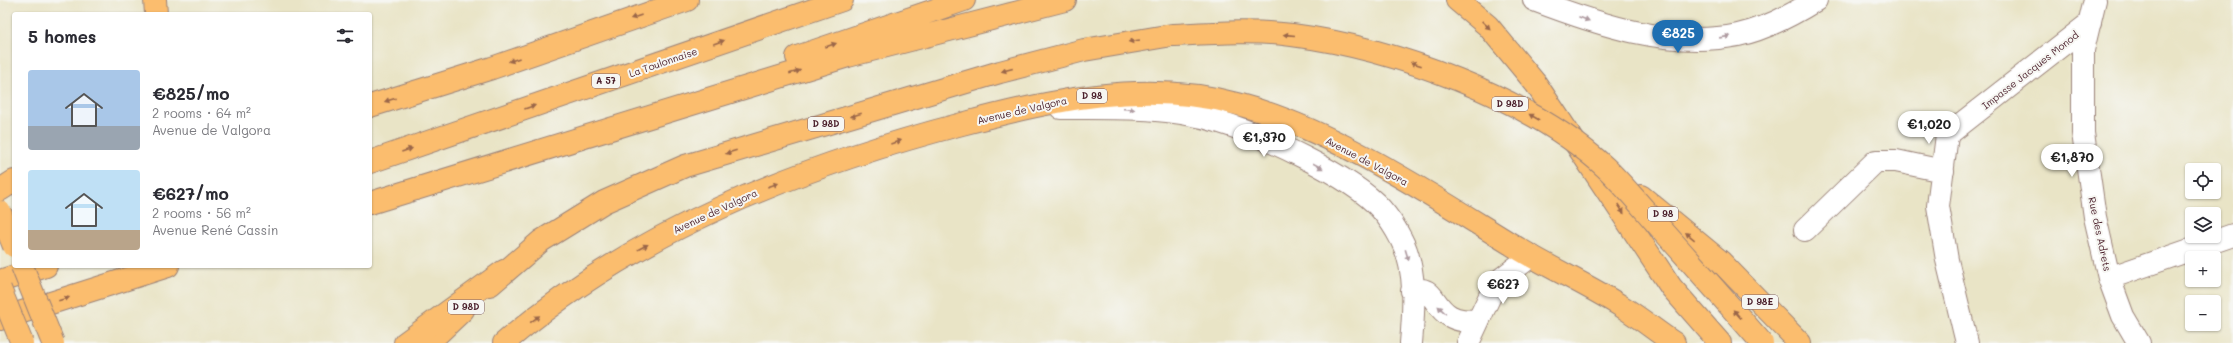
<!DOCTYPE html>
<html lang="en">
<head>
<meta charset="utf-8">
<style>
	body { margin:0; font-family:Mali,sans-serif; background:#f7f7f7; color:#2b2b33; height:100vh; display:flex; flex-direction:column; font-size:15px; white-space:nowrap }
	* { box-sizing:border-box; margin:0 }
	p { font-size:13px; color:#7c7c81 }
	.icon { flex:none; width:22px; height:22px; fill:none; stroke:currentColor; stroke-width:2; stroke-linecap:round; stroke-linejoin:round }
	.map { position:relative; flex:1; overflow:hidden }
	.sheet { position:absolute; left:12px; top:12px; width:360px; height:256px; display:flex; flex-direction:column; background:#fff; border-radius:4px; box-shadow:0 1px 3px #0004 }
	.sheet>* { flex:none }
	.fabs { position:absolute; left:2185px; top:163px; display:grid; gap:8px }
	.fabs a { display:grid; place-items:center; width:36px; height:36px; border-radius:4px; background:#fff; box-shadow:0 1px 3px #0004; font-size:20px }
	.price { position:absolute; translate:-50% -34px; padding:0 9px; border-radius:14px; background:#fff; color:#222; font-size:13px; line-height:26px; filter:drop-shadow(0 1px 2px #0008) }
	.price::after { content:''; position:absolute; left:50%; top:24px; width:12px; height:9px; margin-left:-6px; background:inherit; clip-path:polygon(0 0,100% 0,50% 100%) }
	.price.current { background:#1f6fb2; color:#fff }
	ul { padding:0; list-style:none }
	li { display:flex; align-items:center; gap:12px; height:100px; padding:0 16px }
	li span { display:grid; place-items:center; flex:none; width:112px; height:80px; border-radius:4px; color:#555 }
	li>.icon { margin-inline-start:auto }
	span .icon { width:48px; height:48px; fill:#fffc; stroke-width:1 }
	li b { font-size:17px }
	h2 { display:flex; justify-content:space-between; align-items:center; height:48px; padding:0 16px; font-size:17px }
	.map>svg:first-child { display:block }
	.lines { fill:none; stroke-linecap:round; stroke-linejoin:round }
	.minor-casing { stroke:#9a8278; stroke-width:24 }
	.primary-casing { stroke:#9a8278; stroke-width:24 }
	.motorway-casing { stroke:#9a8278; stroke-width:24 }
	.minor { stroke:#fff; stroke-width:22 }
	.primary { stroke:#fbbd6e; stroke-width:22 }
	.motorway { stroke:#fbbd6e; stroke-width:22 }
	.primary-bridge-casing { stroke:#9a8278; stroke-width:24; stroke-linecap:butt }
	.motorway-bridge-casing { stroke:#9a8278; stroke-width:24; stroke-linecap:butt }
	.primary-bridge { stroke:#fbbd6e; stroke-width:22 }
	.motorway-bridge { stroke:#fbbd6e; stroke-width:22 }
	.oneway { fill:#9a6649 }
	.oneway2 { fill:#ae9aa0 }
	.labels { text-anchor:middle; stroke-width:4; stroke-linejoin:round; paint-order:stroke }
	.shield { fill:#f6f6f2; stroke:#7e6067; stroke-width:1 }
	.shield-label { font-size:9px; font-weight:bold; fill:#4a1f2b }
	.street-label { font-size:10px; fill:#4a1f2b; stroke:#f6f6f2 }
</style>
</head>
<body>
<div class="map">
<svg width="2233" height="343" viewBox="0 0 2233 343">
	<rect width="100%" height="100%" fill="#f6f6f2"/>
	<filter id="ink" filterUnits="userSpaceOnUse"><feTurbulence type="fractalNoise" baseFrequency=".025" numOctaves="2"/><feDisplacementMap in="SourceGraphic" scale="8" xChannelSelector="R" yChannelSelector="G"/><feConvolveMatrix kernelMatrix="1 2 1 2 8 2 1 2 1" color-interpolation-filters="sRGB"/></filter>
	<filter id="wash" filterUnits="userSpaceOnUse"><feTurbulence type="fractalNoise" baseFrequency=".012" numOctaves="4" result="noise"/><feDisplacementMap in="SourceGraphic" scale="16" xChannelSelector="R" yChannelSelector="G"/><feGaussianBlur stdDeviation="0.9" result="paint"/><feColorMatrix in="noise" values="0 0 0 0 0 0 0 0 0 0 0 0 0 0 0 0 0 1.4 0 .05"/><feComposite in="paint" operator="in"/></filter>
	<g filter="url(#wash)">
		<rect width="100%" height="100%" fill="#e9e4c6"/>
	</g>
	<g filter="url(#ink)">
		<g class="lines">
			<defs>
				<path id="minor" d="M 1534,0 C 1597,24 1670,49 1738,35 C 1766,29 1792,15 1816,0
					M 2095,0 L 2083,50 L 2083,133 L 2095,217 L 2109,278 L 2123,316 L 2139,343
					M 1061,108 C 1112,108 1168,106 1217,121 C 1260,134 1352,176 1381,209 C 1388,217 1396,229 1401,239 C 1417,269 1414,310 1411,343
					M 1805,230 L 1876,161 L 1896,161 L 1943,171
					M 2109,278 L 2233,235
					M 1412,291 C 1434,284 1432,306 1450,316 C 1458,321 1468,321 1478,321
					M 1468,343 L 1496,283 L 1531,256
					M 1967,343 L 1947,260 L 1938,206 L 1947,135 L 2090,23"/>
				<path id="primary" d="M 1641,196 L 1720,261 L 1800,343
					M 490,285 L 541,241 L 604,202 L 685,166 L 1000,72 L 1084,50 L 1172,35
					M 428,343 L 463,310
					M 504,343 C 635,231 798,167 962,124 C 1051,100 1146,79 1237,104 C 1333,129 1434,197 1519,249 C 1552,269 1588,285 1621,306 C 1639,317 1656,331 1674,343"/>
				<path id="motorway" d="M 155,0 L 156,14
					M 1457,0 L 1488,26 L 1536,84 L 1671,287 L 1720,343
					M 797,57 L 964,0
					M 370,106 L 492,68 L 687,0
					M 370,162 L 842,0
					M 0,190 L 14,181
					M 370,203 L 848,56 L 1065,0
					M 0,281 L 46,266
					M 0,319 L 168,266
					M 405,343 L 504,271"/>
			</defs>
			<!-- minor casing -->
			<use href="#minor" class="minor-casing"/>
			<!-- primary casing -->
			<use href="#primary" class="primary-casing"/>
			<!-- motorway casing -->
			<use href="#motorway" class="motorway-casing"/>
			<!-- minor -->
			<use href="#minor" class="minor"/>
			<!-- primary -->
			<use href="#primary" class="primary"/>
			<!-- motorway -->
			<use href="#motorway" class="motorway"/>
			<defs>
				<path id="primary-bridge" d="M 1172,35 C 1211,33 1253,30 1292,35 C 1393,48 1529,97 1605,167 C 1626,187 1645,211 1664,232 C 1697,269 1730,306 1762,343
					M 0,289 L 22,343"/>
				<path id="motorway-bridge" d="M 0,212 L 14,246
					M 22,266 L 53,343"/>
			</defs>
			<!-- primary-bridge casing -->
			<use href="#primary-bridge" class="primary-bridge-casing"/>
			<!-- motorway-bridge casing -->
			<use href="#motorway-bridge" class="motorway-bridge-casing"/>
			<!-- primary-bridge -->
			<use href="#primary-bridge" class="primary-bridge"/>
			<!-- motorway-bridge -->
			<use href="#motorway-bridge" class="motorway-bridge"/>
		</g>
		<!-- one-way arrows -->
		<defs><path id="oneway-solid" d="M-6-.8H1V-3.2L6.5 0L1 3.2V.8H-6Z"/></defs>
		<g class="oneway">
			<use href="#oneway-solid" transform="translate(636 17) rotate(161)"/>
			<use href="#oneway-solid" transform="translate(1486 25) rotate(44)"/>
			<use href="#oneway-solid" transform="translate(1289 35) rotate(-175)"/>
			<use href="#oneway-solid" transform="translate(1134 41) rotate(171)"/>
			<use href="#oneway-solid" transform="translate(719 42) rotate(-19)"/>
			<use href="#oneway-solid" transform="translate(831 45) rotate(-19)"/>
			<use href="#oneway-solid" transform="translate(514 60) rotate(161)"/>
			<use href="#oneway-solid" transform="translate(1416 64) rotate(-162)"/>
			<use href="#oneway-solid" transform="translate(1007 70) rotate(165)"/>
			<use href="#oneway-solid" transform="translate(795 72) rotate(-17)"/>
			<use href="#oneway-solid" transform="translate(390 100) rotate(162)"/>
			<use href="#oneway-solid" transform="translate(530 107) rotate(-19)"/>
			<use href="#oneway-solid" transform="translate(856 115) rotate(163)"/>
			<use href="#oneway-solid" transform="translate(1534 117) rotate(-150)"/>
			<use href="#oneway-solid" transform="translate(896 142) rotate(-19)"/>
			<use href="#oneway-solid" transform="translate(407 150) rotate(-19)"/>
			<use href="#oneway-solid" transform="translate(731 152) rotate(163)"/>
			<use href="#oneway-solid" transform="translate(773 185) rotate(-19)"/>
			<use href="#oneway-solid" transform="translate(1621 209) rotate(57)"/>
			<use href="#oneway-solid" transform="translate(1690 236) rotate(-141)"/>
			<use href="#oneway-solid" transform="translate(643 247) rotate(-28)"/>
			<use href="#oneway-solid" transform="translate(64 299) rotate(-18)"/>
			<use href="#oneway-solid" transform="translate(1737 314) rotate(-132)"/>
			<use href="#oneway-solid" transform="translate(535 319) rotate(-36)"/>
		</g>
		<g class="oneway2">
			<use href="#oneway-solid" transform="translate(1584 19) rotate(21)"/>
			<use href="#oneway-solid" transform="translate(1725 37) rotate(-8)"/>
			<use href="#oneway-solid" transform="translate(1129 109) rotate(4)"/>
			<use href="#oneway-solid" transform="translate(1318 166) rotate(29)"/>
			<use href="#oneway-solid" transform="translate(1407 255) rotate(73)"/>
			<use href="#oneway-solid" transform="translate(1442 310) rotate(-136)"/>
		</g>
	</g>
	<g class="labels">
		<!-- shield labels -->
		<g class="shield">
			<rect x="592" y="74" width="28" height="14" rx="3"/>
			<rect x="1077" y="89" width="30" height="14" rx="3"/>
			<rect x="1492" y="97" width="36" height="14" rx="3"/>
			<rect x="808" y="117" width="36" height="14" rx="3"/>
			<rect x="1648" y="207" width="30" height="14" rx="3"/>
			<rect x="1742" y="295" width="36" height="14" rx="3"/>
			<rect x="448" y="300" width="36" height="14" rx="3"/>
		</g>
		<g class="shield-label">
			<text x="606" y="84">A 57</text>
			<text x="1092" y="99">D 98</text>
			<text x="1510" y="107">D 98D</text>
			<text x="826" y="127">D 98D</text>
			<text x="1663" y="217">D 98</text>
			<text x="1760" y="305">D 98E</text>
			<text x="466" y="310">D 98D</text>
		</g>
		<!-- street labels -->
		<g class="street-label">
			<text transform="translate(663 62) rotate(-19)" y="4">La Toulonnaise</text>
			<text transform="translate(2030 70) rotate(-38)" y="4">Impasse Jacques Monod</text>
			<text transform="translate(1022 110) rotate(-13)" y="4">Avenue de Valgora</text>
			<text transform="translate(1367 161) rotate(28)" y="4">Avenue de Valgora</text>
			<text transform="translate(715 211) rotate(-25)" y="4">Avenue de Valgora</text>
			<text transform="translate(2100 234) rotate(78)" y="4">Rue des Adrets</text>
		</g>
	</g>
</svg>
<div class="fabs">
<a><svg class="icon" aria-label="locate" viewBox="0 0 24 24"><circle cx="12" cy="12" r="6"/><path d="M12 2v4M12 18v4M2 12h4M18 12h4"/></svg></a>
<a><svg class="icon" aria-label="layers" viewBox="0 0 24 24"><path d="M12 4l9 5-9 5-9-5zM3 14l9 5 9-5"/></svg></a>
<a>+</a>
<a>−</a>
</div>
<b class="price current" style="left:1678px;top:54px">€825</b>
<b class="price" style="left:1929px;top:145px">€1,020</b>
<b class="price" style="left:1264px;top:158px">€1,370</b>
<b class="price" style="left:2072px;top:178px">€1,870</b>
<b class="price" style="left:1503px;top:305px">€627</b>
<section class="sheet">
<h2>5 homes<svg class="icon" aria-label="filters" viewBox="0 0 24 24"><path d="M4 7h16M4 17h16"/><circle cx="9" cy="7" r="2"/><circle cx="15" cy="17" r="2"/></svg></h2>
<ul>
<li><span style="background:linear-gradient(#a9c7e8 70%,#9aa5b1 0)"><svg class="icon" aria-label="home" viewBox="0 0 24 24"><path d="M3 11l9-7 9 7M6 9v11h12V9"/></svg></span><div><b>€825/mo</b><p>2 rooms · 64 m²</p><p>Avenue de Valgora</p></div></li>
<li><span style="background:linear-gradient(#bfe0f5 75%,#b9a48a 0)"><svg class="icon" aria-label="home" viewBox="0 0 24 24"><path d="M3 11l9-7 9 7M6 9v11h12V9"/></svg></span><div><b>€627/mo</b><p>2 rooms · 56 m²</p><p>Avenue René Cassin</p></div></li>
</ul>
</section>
</div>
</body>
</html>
